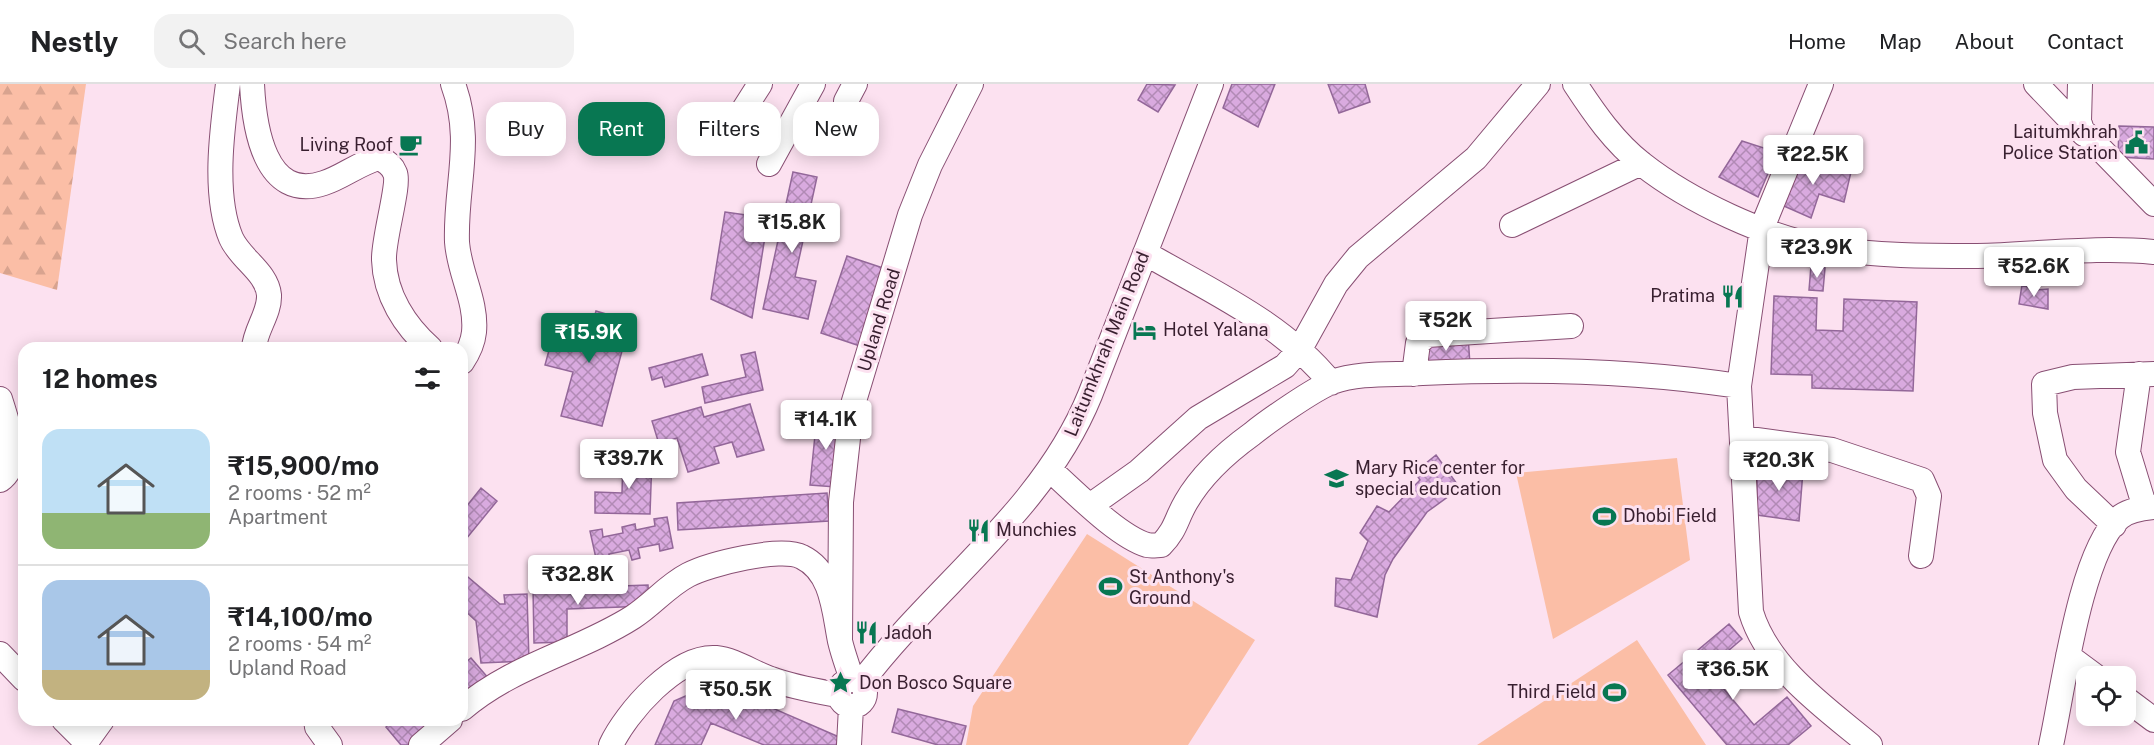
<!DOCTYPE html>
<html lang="en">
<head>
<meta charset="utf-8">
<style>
	body { margin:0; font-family:"Public Sans",sans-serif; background:#f2f2f2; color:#202124; height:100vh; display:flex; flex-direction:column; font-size:22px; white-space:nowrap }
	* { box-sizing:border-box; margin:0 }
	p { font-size:20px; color:#757577 }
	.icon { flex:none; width:33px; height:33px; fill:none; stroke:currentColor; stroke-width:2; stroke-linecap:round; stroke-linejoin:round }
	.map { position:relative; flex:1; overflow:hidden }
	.side { position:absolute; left:18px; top:258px; width:450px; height:384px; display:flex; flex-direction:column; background:#fff; border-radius:18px; box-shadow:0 3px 15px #0003 }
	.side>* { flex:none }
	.top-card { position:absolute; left:486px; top:18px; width:570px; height:54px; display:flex; gap:12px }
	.buttons { position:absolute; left:2076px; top:582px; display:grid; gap:12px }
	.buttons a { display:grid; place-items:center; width:60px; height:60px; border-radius:12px; background:#fff; box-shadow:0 3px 15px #0003; font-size:30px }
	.price { position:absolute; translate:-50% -51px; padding:0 14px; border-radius:6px; background:#fff; color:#222; font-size:20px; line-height:39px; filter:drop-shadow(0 2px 3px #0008) }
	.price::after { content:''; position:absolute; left:50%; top:36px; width:18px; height:14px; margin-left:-9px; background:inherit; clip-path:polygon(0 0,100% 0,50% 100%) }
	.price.selected { background:#087752; color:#fff }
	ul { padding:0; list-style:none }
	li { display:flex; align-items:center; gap:18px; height:150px; padding:0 24px }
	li+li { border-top:2px solid #e0e0e0 }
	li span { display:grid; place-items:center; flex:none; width:168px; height:120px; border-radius:18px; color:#555 }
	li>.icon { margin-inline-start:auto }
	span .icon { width:72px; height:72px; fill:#fffc; stroke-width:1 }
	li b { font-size:26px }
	h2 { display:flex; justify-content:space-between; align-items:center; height:72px; padding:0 24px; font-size:26px }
	.tag { padding:0 21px; border-radius:18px; background:#fff; box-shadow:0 3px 15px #0003; font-size:21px; line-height:54px }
	.tag.selected { background:#087752; color:#fff }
	header { display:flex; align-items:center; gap:36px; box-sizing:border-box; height:84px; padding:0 30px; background:#fff; border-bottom:2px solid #e0e0e0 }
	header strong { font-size:28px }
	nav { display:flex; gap:33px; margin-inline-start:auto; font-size:21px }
	.search { width:420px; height:54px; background:#f2f2f2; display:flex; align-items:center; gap:15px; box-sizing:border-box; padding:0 21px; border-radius:18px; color:#757577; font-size:22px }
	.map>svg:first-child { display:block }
	.forest { fill:url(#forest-firs) }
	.garden { fill:#fbbea6 }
	.building { fill:url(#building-cross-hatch); stroke:#936799; stroke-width:1.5 }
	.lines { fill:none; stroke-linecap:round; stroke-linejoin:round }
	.minor-casing { stroke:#884f73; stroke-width:26 }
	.minor { stroke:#fff; stroke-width:24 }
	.labels { text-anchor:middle; stroke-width:6; stroke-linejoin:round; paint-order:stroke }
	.poi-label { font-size:18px; fill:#381f2f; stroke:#fce1f0; text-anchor:start }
	.street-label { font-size:18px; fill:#381f2f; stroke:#fce1f0 }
</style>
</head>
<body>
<header>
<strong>Nestly</strong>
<div class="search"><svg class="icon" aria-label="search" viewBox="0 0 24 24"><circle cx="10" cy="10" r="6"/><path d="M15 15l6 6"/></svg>Search here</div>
<nav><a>Home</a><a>Map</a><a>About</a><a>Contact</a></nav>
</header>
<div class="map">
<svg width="2154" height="661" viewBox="0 0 2154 661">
	<defs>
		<pattern id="forest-firs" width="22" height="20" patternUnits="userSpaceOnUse" patternTransform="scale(1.5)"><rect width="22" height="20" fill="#fbbea6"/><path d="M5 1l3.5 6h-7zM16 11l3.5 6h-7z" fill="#d8a38f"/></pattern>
		<pattern id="building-cross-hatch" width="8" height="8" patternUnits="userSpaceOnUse" patternTransform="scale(1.5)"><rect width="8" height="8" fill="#d9aadf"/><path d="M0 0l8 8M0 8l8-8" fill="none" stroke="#b18ab5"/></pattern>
	</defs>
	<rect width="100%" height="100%" fill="#fce1f0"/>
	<!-- forest -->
	<path class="forest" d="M 0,0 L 86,0 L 57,206 L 0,189 Z"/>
	<!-- garden -->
	<path class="garden" d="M 1677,374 L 1690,476 L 1553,555 L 1516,389 Z
		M 1087,450 L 1255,556 L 1188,661 L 966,661 L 973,622 Z
		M 1637,556 L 1706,661 L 1477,661 Z"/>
	<!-- building -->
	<path class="building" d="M 1147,0 L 1175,1 L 1158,28 L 1138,16 Z
		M 1232,0 L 1275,0 L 1258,43 L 1223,24 Z
		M 1328,0 L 1365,0 L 1370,18 L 1339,29 Z
		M 2119,42 L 2154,43 L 2154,75 L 2118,73 Z
		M 1742,57 L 1767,65 L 1769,87 L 1758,113 L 1719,93 Z
		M 1794,74 L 1828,86 L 1854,75 L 1844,118 L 1819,110 L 1811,134 L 1775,118 Z
		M 793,88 L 817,93 L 795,193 L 816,197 L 808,235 L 763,225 Z
		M 725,128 L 768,134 L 752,234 L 711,215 Z
		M 847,172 L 886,185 L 860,262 L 821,249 Z
		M 1811,182 L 1825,184 L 1823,207 L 1809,206 Z
		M 2022,201 L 2036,206 L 2048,205 L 2048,225 L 2019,220 Z
		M 1774,212 L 1817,214 L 1816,246 L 1843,247 L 1844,215 L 1917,218 L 1913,307 L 1812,304 L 1812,291 L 1771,290 Z
		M 596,227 L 630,237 L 602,342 L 561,332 L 573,288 L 545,281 L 557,237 L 591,245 Z
		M 1468,251 L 1470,281 L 1425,284 L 1422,255 Z
		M 755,268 L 763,306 L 705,319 L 702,303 L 746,293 L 741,271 Z
		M 702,270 L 708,291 L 665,303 L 662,293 L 652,296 L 649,284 Z
		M 750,320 L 764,366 L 737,373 L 732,358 L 714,363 L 719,379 L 688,388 L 677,354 L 659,360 L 652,337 L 701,323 L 704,333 Z
		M 817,331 L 843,334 L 836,403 L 810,401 Z
		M 1436,371 L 1460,404 L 1427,428 L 1393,475 L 1385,491 L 1377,533 L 1335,522 L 1336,494 L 1351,496 L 1368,457 L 1360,449 L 1377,422 L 1389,428 L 1420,396 L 1415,388 Z
		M 623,373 L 652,374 L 650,430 L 595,429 L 595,408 L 622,409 Z
		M 1757,378 L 1803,387 L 1799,437 L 1757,431 Z
		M 481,404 L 497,417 L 462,460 L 462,428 Z
		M 827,409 L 829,437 L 678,446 L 677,419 Z
		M 667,433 L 673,464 L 660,467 L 659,460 L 638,464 L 640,474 L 632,476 L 629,466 L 609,470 L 611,476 L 597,479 L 590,447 L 602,445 L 603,453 L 623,449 L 622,443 L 635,440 L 636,446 L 655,442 L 654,435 Z
		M 462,488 L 500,520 L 505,520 L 504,511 L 527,510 L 529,577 L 481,579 L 476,537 L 462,524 Z
		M 648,501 L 649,522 L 567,525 L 567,558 L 534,559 L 533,505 Z
		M 1729,540 L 1742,555 L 1707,585 L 1754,641 L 1787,613 L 1811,642 L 1788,661 L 1727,661 L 1668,591 Z
		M 471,574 L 489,595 L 462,617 L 462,581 Z
		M 715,599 L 839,653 L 836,661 L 764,661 L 711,639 L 701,661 L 655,661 L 674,617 Z
		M 898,625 L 966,642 L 961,661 L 938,661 L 892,648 Z
		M 394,636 L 439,636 L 408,661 L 401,661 L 386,643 Z"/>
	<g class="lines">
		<defs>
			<path id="minor" d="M 228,0 C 222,46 213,111 231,154 C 240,175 267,188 269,211 C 270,229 255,246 254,264
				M 252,0 C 254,41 264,119 324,99 C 343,93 359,79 379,74 C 386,77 392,81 395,89 C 400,101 383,155 384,176 C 385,211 405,242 430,264
				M 453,0 C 474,57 455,101 457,158 C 459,189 477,217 474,248 C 473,258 468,269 462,278
				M 1575,0 C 1594,29 1614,58 1642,80 C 1689,117 1767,154 1827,164 C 1875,172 1927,172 1977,172 C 2035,171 2096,162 2154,168
				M 1821,0 L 1762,144 L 1739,302 L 1751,528 C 1768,585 1827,625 1870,661
				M 2036,0 L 2084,50
				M 2080,0 L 2079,37 L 2082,46 L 2154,120
				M 846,17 L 855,0
				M 734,41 L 760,0
				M 769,80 L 813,0
				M 1512,141 L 1641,79
				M 1145,169 C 1210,207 1283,239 1331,299
				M 1414,290 L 1418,259 L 1427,251 L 1571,242
				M 2139,290 L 2128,368 L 2145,424
				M 0,315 C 7,337 23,381 0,396
				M 1742,354 L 1832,366 L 1922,396 L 1929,412 L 1921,472
				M 1049,385 C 1073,406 1117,452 1147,461 C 1151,462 1157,461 1161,461 C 1176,446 1176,435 1186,418 C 1201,392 1227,368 1252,350 C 1268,337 1314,305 1332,298 C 1360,288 1393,291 1422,289 C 1528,284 1634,286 1739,302
				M 1091,421 L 1139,387 L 1198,334 L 1285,282 L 1300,265 L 1336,200 L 1358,173 L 1476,74 L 1538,0
				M 2114,441 L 2076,405 L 2055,376 L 2045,329 L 2044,300 L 2073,293 L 2154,290
				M 840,557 L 841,418 L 851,327 L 910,131 L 930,81 L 971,0
				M 0,570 L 24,595
				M 2068,572 L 2095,592
				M839 609a13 13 0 1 1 26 0a13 13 0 1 1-26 0Z
				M 861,599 C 935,501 1043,427 1090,311 L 1211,0
				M 2126,615 L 2154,636
				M 462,625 C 513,581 578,568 633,533 C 653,520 667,502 688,491 C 709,480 781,462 802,473 C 833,488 834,528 840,557 C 843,570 848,583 852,596
				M 64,636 L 86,658
				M 316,636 L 317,643 L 330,661
				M 84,661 L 102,636
				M 421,661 L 450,636
				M 611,661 C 626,629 676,571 716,574 C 735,576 753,589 771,595 C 792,603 816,607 838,611
				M 849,661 L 851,623
				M 2051,661 C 2063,607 2080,469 2119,434 C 2128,426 2143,424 2154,423"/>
		</defs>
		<!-- minor casing -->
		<use href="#minor" class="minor-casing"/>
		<!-- minor -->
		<use href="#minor" class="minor"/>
	</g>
	<!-- icons -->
	<defs>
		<symbol id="civic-bare" viewBox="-9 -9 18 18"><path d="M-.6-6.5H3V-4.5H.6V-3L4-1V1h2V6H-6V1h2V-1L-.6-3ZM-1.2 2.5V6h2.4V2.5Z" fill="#087752" stroke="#fce1f0" stroke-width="2.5" paint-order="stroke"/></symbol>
		<symbol id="cafe-bare" viewBox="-9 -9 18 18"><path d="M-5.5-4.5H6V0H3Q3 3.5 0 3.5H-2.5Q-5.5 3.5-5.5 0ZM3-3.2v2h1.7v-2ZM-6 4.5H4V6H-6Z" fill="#087752" stroke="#fce1f0" stroke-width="2.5" paint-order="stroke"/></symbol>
		<symbol id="restaurant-bare" viewBox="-9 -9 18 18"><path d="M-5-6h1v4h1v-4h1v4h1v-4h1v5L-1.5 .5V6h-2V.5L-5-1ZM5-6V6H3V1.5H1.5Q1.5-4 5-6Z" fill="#087752" stroke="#fce1f0" stroke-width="2.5" paint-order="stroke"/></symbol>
		<symbol id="hotel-bare" viewBox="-9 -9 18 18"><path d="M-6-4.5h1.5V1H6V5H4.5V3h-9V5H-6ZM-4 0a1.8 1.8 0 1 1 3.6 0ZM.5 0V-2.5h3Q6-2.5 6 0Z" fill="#087752" stroke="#fce1f0" stroke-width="2.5" paint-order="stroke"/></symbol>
		<symbol id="school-bare" viewBox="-9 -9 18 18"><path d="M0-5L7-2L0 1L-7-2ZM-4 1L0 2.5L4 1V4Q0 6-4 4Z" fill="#087752" stroke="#fce1f0" stroke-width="2.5" paint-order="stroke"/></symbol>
		<symbol id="stadium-bare" viewBox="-9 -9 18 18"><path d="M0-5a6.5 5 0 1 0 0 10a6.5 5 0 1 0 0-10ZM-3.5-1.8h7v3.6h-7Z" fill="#087752" stroke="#fce1f0" stroke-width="2.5" paint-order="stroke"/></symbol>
		<symbol id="sight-bare" viewBox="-9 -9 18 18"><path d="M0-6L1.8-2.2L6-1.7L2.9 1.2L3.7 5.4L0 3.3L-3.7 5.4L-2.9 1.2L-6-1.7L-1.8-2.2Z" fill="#087752" stroke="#fce1f0" stroke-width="2.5" paint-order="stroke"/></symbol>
	</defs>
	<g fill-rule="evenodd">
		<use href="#civic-bare" x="2120" y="42" width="33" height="33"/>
		<use href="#cafe-bare" x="394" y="44" width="33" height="33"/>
		<use href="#restaurant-bare" x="1716" y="196" width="33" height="33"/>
		<use href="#hotel-bare" x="1128" y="230" width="33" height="33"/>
		<use href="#school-bare" x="1320" y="378" width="33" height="33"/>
		<use href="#stadium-bare" x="1588" y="416" width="33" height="33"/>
		<use href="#restaurant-bare" x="962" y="430" width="33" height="33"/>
		<use href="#stadium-bare" x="1094" y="486" width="33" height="33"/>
		<use href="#restaurant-bare" x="850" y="532" width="33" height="33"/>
		<use href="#sight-bare" x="824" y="582" width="33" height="33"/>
		<use href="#stadium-bare" x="1598" y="592" width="33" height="33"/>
	</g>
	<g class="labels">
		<!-- poi labels -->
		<g class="poi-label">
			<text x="2118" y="54" text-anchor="end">Laitumkhrah<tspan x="2118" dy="21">Police Station</tspan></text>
			<text x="393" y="67" text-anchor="end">Living Roof</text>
			<text x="1715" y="218" text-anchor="end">Pratima</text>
			<text x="1163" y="252">Hotel Yalana</text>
			<text x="1355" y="390">Mary Rice center for<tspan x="1355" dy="21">special education</tspan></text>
			<text x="1623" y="438">Dhobi Field</text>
			<text x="996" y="452">Munchies</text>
			<text x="1129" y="499">St Anthony's<tspan x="1129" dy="21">Ground</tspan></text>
			<text x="884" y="555">Jadoh</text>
			<text x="859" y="605">Don Bosco Square</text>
			<text x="1596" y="614" text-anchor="end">Third Field</text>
		</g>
		<!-- street labels -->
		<g class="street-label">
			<text transform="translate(879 236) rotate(-73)" y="6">Upland Road</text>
			<text transform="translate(1107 260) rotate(-68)" y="6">Laitumkhrah Main Road</text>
		</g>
	</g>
</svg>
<div class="buttons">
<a><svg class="icon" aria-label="locate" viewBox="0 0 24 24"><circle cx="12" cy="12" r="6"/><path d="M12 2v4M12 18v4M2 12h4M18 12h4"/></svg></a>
</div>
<b class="price" style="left:1813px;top:102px">₹22.5K</b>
<b class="price" style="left:792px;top:170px">₹15.8K</b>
<b class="price" style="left:1817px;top:195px">₹23.9K</b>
<b class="price" style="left:2034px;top:214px">₹52.6K</b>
<b class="price" style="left:1446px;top:268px">₹52K</b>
<b class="price selected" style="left:589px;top:280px">₹15.9K</b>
<b class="price" style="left:826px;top:367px">₹14.1K</b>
<b class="price" style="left:629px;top:406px">₹39.7K</b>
<b class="price" style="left:1779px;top:408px">₹20.3K</b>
<b class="price" style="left:578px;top:522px">₹32.8K</b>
<b class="price" style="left:1733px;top:617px">₹36.5K</b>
<b class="price" style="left:736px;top:637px">₹50.5K</b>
<div class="top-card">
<a class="tag">Buy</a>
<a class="tag selected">Rent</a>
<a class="tag">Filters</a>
<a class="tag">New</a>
</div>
<section class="side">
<h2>12 homes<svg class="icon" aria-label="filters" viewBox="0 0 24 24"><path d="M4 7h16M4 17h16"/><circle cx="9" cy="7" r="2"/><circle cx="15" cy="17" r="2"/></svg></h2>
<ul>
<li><span style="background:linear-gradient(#bfe0f5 70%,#8fb573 0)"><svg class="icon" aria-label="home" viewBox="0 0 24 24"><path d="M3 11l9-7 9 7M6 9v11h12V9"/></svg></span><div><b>₹15,900/mo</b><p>2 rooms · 52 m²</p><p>Apartment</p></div></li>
<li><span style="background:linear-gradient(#a9c7e8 75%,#c2b280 0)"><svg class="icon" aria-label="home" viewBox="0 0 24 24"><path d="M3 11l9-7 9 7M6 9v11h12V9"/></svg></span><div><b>₹14,100/mo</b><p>2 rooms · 54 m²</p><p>Upland Road</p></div></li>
</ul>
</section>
</div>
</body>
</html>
